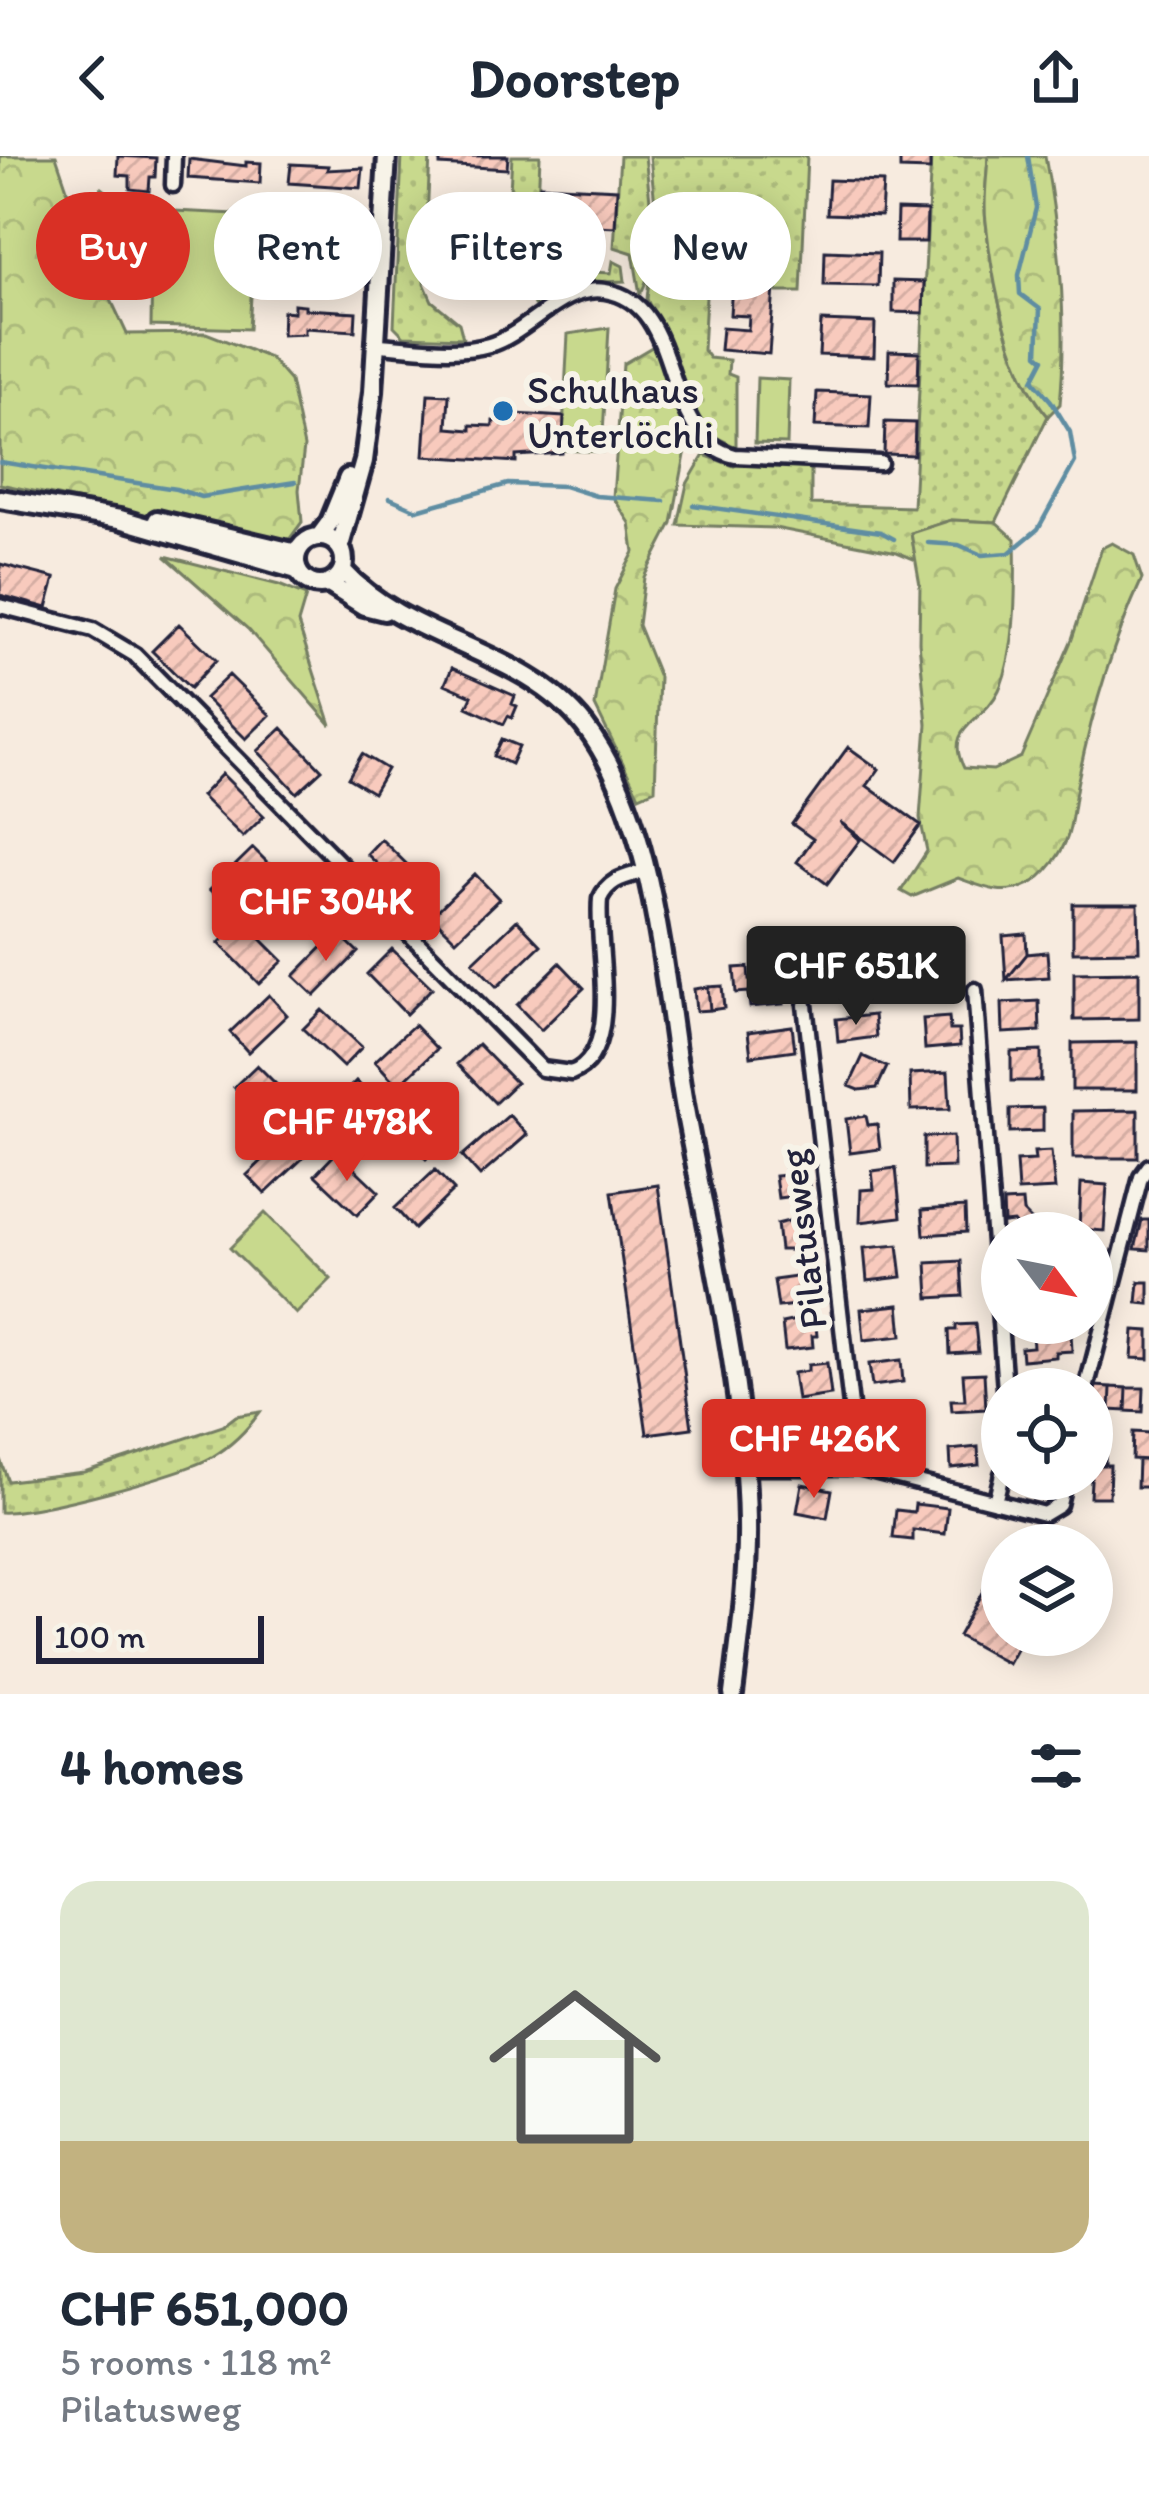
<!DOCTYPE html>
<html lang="en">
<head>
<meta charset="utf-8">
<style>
	body { margin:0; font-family:Itim,sans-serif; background:#f6f6f7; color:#1f2937; height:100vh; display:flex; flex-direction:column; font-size:45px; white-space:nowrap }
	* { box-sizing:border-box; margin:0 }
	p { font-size:39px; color:#747a83 }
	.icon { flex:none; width:66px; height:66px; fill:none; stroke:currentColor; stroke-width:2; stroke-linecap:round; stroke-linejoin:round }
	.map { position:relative; height:1538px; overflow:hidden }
	.sheet { display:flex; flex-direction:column; background:#fff; flex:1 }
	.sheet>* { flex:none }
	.guide { position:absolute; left:36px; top:36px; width:1077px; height:108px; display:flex; gap:24px }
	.needle { width:78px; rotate:122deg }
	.tools { position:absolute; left:981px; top:1056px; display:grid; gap:24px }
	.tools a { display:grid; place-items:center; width:132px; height:132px; border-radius:50%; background:#fff; box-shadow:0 6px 30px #0003; font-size:60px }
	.scale { position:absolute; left:36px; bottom:30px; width:228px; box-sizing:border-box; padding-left:12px; border:6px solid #22223b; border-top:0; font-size:33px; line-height:42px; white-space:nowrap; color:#22223b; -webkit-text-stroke:9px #f7f3e8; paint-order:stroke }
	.price { position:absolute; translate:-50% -102px; padding:0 27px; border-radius:12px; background:#d93025; color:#fff; font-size:39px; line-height:78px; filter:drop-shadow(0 3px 6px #0008) }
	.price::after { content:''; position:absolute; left:50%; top:72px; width:36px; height:27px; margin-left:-18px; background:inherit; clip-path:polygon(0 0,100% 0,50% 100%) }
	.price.on { background:#222; color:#fff }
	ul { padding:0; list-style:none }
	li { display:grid; align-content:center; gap:24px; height:636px; padding:0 60px }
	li+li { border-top:3px solid #e0e1e3 }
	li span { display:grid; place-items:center; height:372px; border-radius:36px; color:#555 }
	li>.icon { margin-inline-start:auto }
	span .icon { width:216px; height:216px; fill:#fffc; stroke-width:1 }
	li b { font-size:51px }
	h2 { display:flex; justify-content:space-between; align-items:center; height:144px; padding:0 60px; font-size:51px }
	.chip { padding:0 42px; border-radius:54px; background:#fff; box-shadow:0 6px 30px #0003; font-size:42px; line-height:108px }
	.chip.on { background:#d93025; color:#fff }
	header { display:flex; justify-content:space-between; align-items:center; height:156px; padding:0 60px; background:#fff; font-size:54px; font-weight:800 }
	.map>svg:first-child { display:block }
	.grass { fill:url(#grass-dots); stroke:#757e64; stroke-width:3 }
	.forest { fill:url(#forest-crowns); stroke:#757e64; stroke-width:3 }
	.park { fill:#c8d98d; stroke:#757e64; stroke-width:3 }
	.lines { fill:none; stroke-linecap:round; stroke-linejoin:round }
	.stream { stroke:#5f8da2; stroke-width:4.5 }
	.building { fill:url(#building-hatch); stroke:#22223b; stroke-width:3 }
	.street-casing { stroke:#22223b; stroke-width:21 }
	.secondary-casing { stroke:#22223b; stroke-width:26 }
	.street { stroke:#f7f3e8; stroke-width:12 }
	.secondary { stroke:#f7f3e8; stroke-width:16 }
	.poi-dot { fill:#1f6fb2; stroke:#f7f3e8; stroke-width:4.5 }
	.labels { text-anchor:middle; stroke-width:12; stroke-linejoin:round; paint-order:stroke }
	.poi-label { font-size:39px; fill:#22223b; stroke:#f7f3e8; text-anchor:start }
	.street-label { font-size:39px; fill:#22223b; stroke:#f7f3e8 }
</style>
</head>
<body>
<header><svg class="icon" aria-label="back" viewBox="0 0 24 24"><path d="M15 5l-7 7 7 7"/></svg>Doorstep<svg class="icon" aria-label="share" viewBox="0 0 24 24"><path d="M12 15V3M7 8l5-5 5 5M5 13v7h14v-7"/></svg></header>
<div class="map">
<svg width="1149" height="1538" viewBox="0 0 1149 1538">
	<defs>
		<pattern id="grass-dots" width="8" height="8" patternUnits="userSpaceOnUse" patternTransform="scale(3)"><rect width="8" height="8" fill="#c8d98d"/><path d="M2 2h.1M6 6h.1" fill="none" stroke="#acba7b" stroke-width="1.8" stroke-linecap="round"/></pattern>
		<pattern id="forest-crowns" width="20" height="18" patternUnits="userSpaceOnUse" patternTransform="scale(3)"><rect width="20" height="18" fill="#c8d98d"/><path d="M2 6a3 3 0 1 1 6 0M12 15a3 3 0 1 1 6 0" fill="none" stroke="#acba7b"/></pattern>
		<pattern id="building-hatch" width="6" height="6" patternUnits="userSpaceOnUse" patternTransform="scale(3)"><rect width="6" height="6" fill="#f8cabd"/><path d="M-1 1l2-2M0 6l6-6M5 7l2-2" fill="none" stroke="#d4ada3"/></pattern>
	</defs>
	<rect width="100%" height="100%" fill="#f7ebdf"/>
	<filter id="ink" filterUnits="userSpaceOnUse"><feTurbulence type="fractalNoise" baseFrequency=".00833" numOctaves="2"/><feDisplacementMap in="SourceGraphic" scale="24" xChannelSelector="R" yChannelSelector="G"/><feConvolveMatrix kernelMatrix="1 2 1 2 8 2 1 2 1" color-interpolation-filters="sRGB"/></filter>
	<g filter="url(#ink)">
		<!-- grass -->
		<path class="grass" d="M 402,0 L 430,0 L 424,127 L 432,145 L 459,167 L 463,182 L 404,180 L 394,170 Z
			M 512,0 L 540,0 L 535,113 L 611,117 L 613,105 L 623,110 L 625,125 L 580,127 L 537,151 L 534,149 L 523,114 L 506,104 Z
			M 620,0 L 645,0 C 649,38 661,106 640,138 L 633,97 L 614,91 Z
			M 650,0 L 807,0 L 801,136 L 777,136 L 778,105 L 770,103 L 770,91 L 709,87 L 703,194 L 709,202 L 729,204 L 728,218 L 736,221 L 736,291 L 710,278 L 700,264 L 647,143 L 656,58 Z
			M 931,0 L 988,0 C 987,21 983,45 986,66 C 992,125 1009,215 1048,260 L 996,366 L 951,364 L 911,377 L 916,404 L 897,396 L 775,372 L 678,369 L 687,328 L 704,299 L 734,310 L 739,307 L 811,311 L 811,348 L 913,351 Z
			M 260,1256 C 247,1274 231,1290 212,1301 C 184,1318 32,1359 0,1356 L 0,1303 L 8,1325 L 84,1316 L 223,1270 L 236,1260 Z"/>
		<!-- forest -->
		<path class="forest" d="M 0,0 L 56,0 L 88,95 L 127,178 L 206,177 L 270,202 L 290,225 L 304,291 L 299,334 L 302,366 L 286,388 L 0,328 Z
			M 988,0 L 1045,0 C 1060,82 1068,165 1060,248 L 1048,260 C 1009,215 992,125 986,66 C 983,45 987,21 988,0 Z
			M 652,191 L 661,201 L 689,278 L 672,367 L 644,421 L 638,469 L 659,521 L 655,633 L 639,640 L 595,550 L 615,433 L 634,396 L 630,367 L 613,341 L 623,208 Z
			M 951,364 L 996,366 L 1015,383 C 1016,426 1017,495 999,534 C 983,568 943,570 964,612 L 993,614 L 1021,601 L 1072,483 L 1102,392 L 1112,387 L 1134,399 L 1142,423 C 1113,486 1092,556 1078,624 C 1074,642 1073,662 1068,679 C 1063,696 1045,721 1028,729 C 1003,741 983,731 958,722 L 912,741 L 901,735 L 927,695 L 920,662 L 927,568 L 919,486 L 920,429 L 911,377 Z
			M 165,400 L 279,429 L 306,440 L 298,467 L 331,569 L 248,473 Z"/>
		<!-- park -->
		<path class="park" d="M 102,32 L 112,40 L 135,41 L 131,124 L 124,127 L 88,45 Z
			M 153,54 L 256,59 L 249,173 L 151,170 Z
			M 609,172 L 602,296 L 562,294 L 568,178 Z
			M 757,222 L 789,224 L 787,288 L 755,287 Z
			M 265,1057 L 331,1123 L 296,1158 L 230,1092 Z"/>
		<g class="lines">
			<!-- stream -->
			<path class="stream" d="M 0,306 L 176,333 L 201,341 L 295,326
				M 390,342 L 417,354 L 508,328 L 564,330 L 596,340 L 664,345
				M 693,349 L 881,376 L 894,383
				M 928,387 L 959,389 L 982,399 L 1009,397 L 1038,373 L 1075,306 L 1070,276 L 1051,245 L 1033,224 L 1044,203 L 1038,198 L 1040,153 L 1020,138 L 1019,119 L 1036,52 L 1028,0"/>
		</g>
		<!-- building -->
		<path class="building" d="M 118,0 L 156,2 L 155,21 L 150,21 L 149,35 L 130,33 L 130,20 L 117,19 Z
			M 440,0 L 508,0 L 507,13 L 440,9 Z
			M 900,0 L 930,0 L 930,14 L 900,13 Z
			M 189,3 L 246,10 L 246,6 L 261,7 L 260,27 L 188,22 Z
			M 291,8 L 328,10 L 327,14 L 363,12 L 361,32 L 289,27 Z
			M 829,24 L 883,26 L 881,60 L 827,58 Z
			M 540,29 L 617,33 L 615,71 L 538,67 Z
			M 438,47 L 506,52 L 503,85 L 436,81 Z
			M 897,54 L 927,55 L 926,86 L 896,86 Z
			M 309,57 L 345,63 L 345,59 L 361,60 L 359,79 L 287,75 L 287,60 L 309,61 Z
			M 716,88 L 769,92 L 768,104 L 776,105 L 769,198 L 720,194 L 722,172 L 748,174 L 749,160 L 730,159 L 732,127 L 752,129 L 753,111 L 714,108 Z
			M 825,95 L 879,97 L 878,130 L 824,129 Z
			M 308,105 L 358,107 L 357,127 L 285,123 L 285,108 L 308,109 Z
			M 893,125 L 924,126 L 923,157 L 893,156 Z
			M 294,148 L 305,149 L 305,153 L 356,156 L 355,175 L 305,172 L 305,178 L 282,179 L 283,155 L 294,156 Z
			M 821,165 L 875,167 L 874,201 L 819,199 Z
			M 889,195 L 919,196 L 918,228 L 888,227 Z
			M 817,236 L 871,238 L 869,272 L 815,270 Z
			M 428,238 L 449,239 L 447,272 L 471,274 L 471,269 L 493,270 L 493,265 L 517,266 L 517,258 L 564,261 L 562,297 L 516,300 L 516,306 L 424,300 Z
			M 885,266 L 915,267 L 914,299 L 884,298 Z
			M 0,408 L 55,422 L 47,452 L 0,439 Z
			M 179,468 L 216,504 L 190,532 L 152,495 Z
			M 452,512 L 515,540 L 512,548 L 517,550 L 512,562 L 508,560 L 504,568 L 467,551 L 472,540 L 445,528 Z
			M 229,519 L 270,559 L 246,583 L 205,542 Z
			M 282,572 L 322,614 L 297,637 L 258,595 Z
			M 502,583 L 519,590 L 511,608 L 494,600 Z
			M 848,591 L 879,613 L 867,630 L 921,669 L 894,706 L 840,666 L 860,684 L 827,728 L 797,706 L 813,683 L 792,668 Z
			M 362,598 L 387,613 L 373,637 L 348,622 Z
			M 222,618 L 264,660 L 243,681 L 201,640 Z
			M 381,683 L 424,725 L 410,740 L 367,698 Z
			M 253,692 L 274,713 L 231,755 L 210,734 Z
			M 307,710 L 349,751 L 327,773 L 285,733 Z
			M 475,718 L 499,743 L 456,784 L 432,760 Z
			M 1073,748 L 1138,748 L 1139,795 L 1073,796 Z
			M 242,764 L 283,805 L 259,828 L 219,787 Z
			M 517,764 L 541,789 L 497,831 L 473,806 Z
			M 916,774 L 920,823 L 900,825 L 895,776 Z
			M 337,776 L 358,796 L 315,840 L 294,820 Z
			M 1026,778 L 1027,798 L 1006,824 L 1003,780 Z
			M 392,793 L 432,832 L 406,858 L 367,818 Z
			M 1047,796 L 1049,821 L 1006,824 L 1027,798 Z
			M 788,803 L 789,816 L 818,813 L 820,831 L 781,835 L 783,848 L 750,851 L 748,836 L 736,837 L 734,812 L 748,811 L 749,824 L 776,821 L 774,805 Z
			M 878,804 L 881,835 L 844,839 L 841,808 Z
			M 560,807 L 584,832 L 541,874 L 517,849 Z
			M 1139,816 L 1139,863 L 1074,864 L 1074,817 Z
			M 722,830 L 724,852 L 710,854 L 708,831 Z
			M 708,831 L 710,854 L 696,855 L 694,833 Z
			M 269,839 L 287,859 L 248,896 L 230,876 Z
			M 1039,845 L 1040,875 L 1003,877 L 1002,847 Z
			M 322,854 L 362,891 L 343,911 L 303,873 Z
			M 874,859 L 876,881 L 838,886 L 836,863 Z
			M 949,861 L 950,874 L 959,874 L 960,890 L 925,893 L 923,863 Z
			M 414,869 L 437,893 L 398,930 L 375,905 Z
			M 792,870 L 795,894 L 751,900 L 748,876 Z
			M 1137,886 L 1137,934 L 1072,934 L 1072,887 Z
			M 478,888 L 516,927 L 495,947 L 457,908 Z
			M 1041,895 L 1041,925 L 1011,925 L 1011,896 Z
			M 863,900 L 887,911 L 877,932 L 859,934 L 849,930 Z
			M 257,909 L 296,948 L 273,971 L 234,931 Z
			M 948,916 L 950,953 L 911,954 L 910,918 Z
			M 356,925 L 372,941 L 327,988 L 310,972 Z
			M 412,939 L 451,980 L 426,1003 L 387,962 Z
			M 1043,952 L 1043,975 L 1010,976 L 1010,953 Z
			M 1138,954 L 1138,1002 L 1073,1002 L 1073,955 Z
			M 509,959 L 527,979 L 480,1020 L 462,1000 Z
			M 866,960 L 868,969 L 877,968 L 880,993 L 850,997 L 846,963 Z
			M 953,980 L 954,1011 L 924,1012 L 924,981 Z
			M 286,982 L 304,1001 L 265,1038 L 247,1019 Z
			M 804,993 L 810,1038 L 778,1042 L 775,1020 L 786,1019 L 783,996 Z
			M 1051,995 L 1055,1033 L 1018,1035 L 1016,1005 L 1035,1004 L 1034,996 Z
			M 337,996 L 379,1036 L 357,1059 L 315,1019 Z
			M 896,1012 L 901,1061 L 860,1066 L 861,1034 L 874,1033 L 872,1015 Z
			M 435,1014 L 454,1034 L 414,1073 L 395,1052 Z
			M 1081,1027 L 1107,1029 L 1104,1075 L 1079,1073 Z
			M 658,1029 L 692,1272 L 647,1278 L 612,1036 Z
			M 1022,1045 L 1023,1056 L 1037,1070 L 1047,1070 L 1047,1077 L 1022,1077 L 1013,1066 L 1004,1067 L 1003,1046 Z
			M 965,1051 L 966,1076 L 924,1079 L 922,1054 Z
			M 812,1059 L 817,1094 L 780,1094 L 777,1068 Z
			M 1142,1064 L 1149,1064 L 1149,1094 L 1135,1093 Z
			M 898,1089 L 902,1121 L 867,1125 L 864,1092 Z
			M 961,1105 L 963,1140 L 929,1142 L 927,1107 Z
			M 818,1118 L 821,1146 L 778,1151 L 774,1124 Z
			M 1139,1126 L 1149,1126 L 1149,1148 L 1137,1147 Z
			M 899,1149 L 902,1180 L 864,1184 L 861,1153 Z
			M 815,1160 L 817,1180 L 812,1180 L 813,1191 L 785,1194 L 782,1167 Z
			M 975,1168 L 978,1196 L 950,1198 L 949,1174 L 956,1174 L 956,1169 Z
			M 1134,1174 L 1149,1175 L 1149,1203 L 1132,1202 Z
			M 1071,1176 L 1072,1195 L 1056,1196 L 1056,1201 L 1022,1204 L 1021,1192 L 1033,1191 L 1032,1179 Z
			M 901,1204 L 903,1226 L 872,1230 L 869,1208 Z
			M 827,1207 L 831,1239 L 797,1244 L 793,1217 L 808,1215 L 808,1209 Z
			M 984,1217 L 986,1253 L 952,1255 L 951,1244 L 965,1244 L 963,1218 Z
			M 1094,1230 L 1111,1231 L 1110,1254 L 1093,1253 Z
			M 1111,1231 L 1127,1232 L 1126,1255 L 1110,1254 Z
			M 1127,1232 L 1144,1232 L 1143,1256 L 1126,1255 Z
			M 836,1259 L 839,1291 L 798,1295 L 795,1264 Z
			M 921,1260 L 924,1285 L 911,1286 L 912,1304 L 880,1307 L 878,1282 L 899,1279 L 897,1262 Z
			M 1092,1275 L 1106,1275 L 1105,1309 L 1092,1309 Z
			M 1133,1276 L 1149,1277 L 1149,1304 L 1132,1303 Z
			M 978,1291 L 979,1309 L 951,1312 L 950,1294 Z
			M 1138,1304 L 1149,1304 L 1149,1331 L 1137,1331 Z
			M 1092,1309 L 1110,1309 L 1109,1341 L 1090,1341 Z
			M 1027,1323 L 1048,1323 L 1049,1333 L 1028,1334 Z
			M 802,1328 L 832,1334 L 827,1362 L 797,1356 Z
			M 915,1348 L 948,1352 L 945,1378 L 913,1374 L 913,1384 L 893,1382 L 896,1354 L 914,1356 Z
			M 985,1431 L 1002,1441 L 1002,1479 L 1024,1479 L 1008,1508 L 958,1480 Z"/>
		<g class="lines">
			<defs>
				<path id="street" d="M 173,29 L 174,0
					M 378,189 C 414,191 454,199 489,189 C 528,178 562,128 605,135 C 687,147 656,281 735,300 L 880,307
					M 0,450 L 93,474 L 135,499 L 542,913 L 571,917 C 625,897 595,788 600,743 C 609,723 625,721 645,715
					M 975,834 L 1005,1233
					M 805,849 L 858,1311
					M 1086,1233 L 1141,1021 L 1149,1010
					M 742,1298 L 828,1307
					M 744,1311 L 858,1311 L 1044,1358 L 1059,1349 L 1065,1323
					M 995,1346 L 1002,1318"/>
				<path id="secondary" d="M 0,343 L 120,363 L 297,414
					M 157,364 L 297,397
					M296 405a24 24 0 1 1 48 0a24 24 0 1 1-48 0Z
					M 319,381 L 330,366 L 348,322
					M 340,390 L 364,305 L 373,236 L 387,0
					M 343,415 C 409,487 523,491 585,570 C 658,665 664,837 685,953 C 710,1089 745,1228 747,1366 C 748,1424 740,1481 733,1538
					M 329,428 L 364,450 L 384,455"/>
			</defs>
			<!-- street casing -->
			<use href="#street" class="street-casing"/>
			<!-- secondary casing -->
			<use href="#secondary" class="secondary-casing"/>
			<!-- street -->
			<use href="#street" class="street"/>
			<!-- secondary -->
			<use href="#secondary" class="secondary"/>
		</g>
	</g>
	<!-- markers -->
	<circle class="poi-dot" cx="503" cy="255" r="12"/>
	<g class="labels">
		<!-- poi labels -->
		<g class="poi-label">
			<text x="527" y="247">Schulhaus<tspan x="527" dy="45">Unterlöchli</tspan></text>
		</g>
		<!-- street labels -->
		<g class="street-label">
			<text transform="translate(802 1083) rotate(-97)" y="14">Pilatusweg</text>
		</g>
	</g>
</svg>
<div class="tools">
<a><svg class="needle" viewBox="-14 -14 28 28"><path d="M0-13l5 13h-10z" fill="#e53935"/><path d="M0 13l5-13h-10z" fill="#747a83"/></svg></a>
<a><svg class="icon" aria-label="locate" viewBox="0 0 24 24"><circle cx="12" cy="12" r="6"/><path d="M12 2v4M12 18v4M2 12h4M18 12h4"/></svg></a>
<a><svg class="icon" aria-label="layers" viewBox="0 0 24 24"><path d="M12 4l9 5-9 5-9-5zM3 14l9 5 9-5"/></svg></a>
</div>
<div class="scale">100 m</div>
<b class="price" style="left:326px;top:808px">CHF 304K</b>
<b class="price on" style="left:856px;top:872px">CHF 651K</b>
<b class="price" style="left:347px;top:1028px">CHF 478K</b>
<b class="price" style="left:814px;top:1345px">CHF 426K</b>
<div class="guide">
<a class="chip on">Buy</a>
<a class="chip">Rent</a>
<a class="chip">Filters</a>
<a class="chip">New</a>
</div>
</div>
<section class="sheet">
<h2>4 homes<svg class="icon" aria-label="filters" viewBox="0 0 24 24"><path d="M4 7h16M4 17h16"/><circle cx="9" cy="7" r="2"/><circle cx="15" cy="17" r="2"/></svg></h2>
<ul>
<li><span style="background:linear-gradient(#dfe7d0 70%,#c2b280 0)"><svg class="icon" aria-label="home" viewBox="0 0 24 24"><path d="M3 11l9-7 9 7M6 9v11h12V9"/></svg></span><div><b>CHF 651,000</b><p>5 rooms · 118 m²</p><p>Pilatusweg</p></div></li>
</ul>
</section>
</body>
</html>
